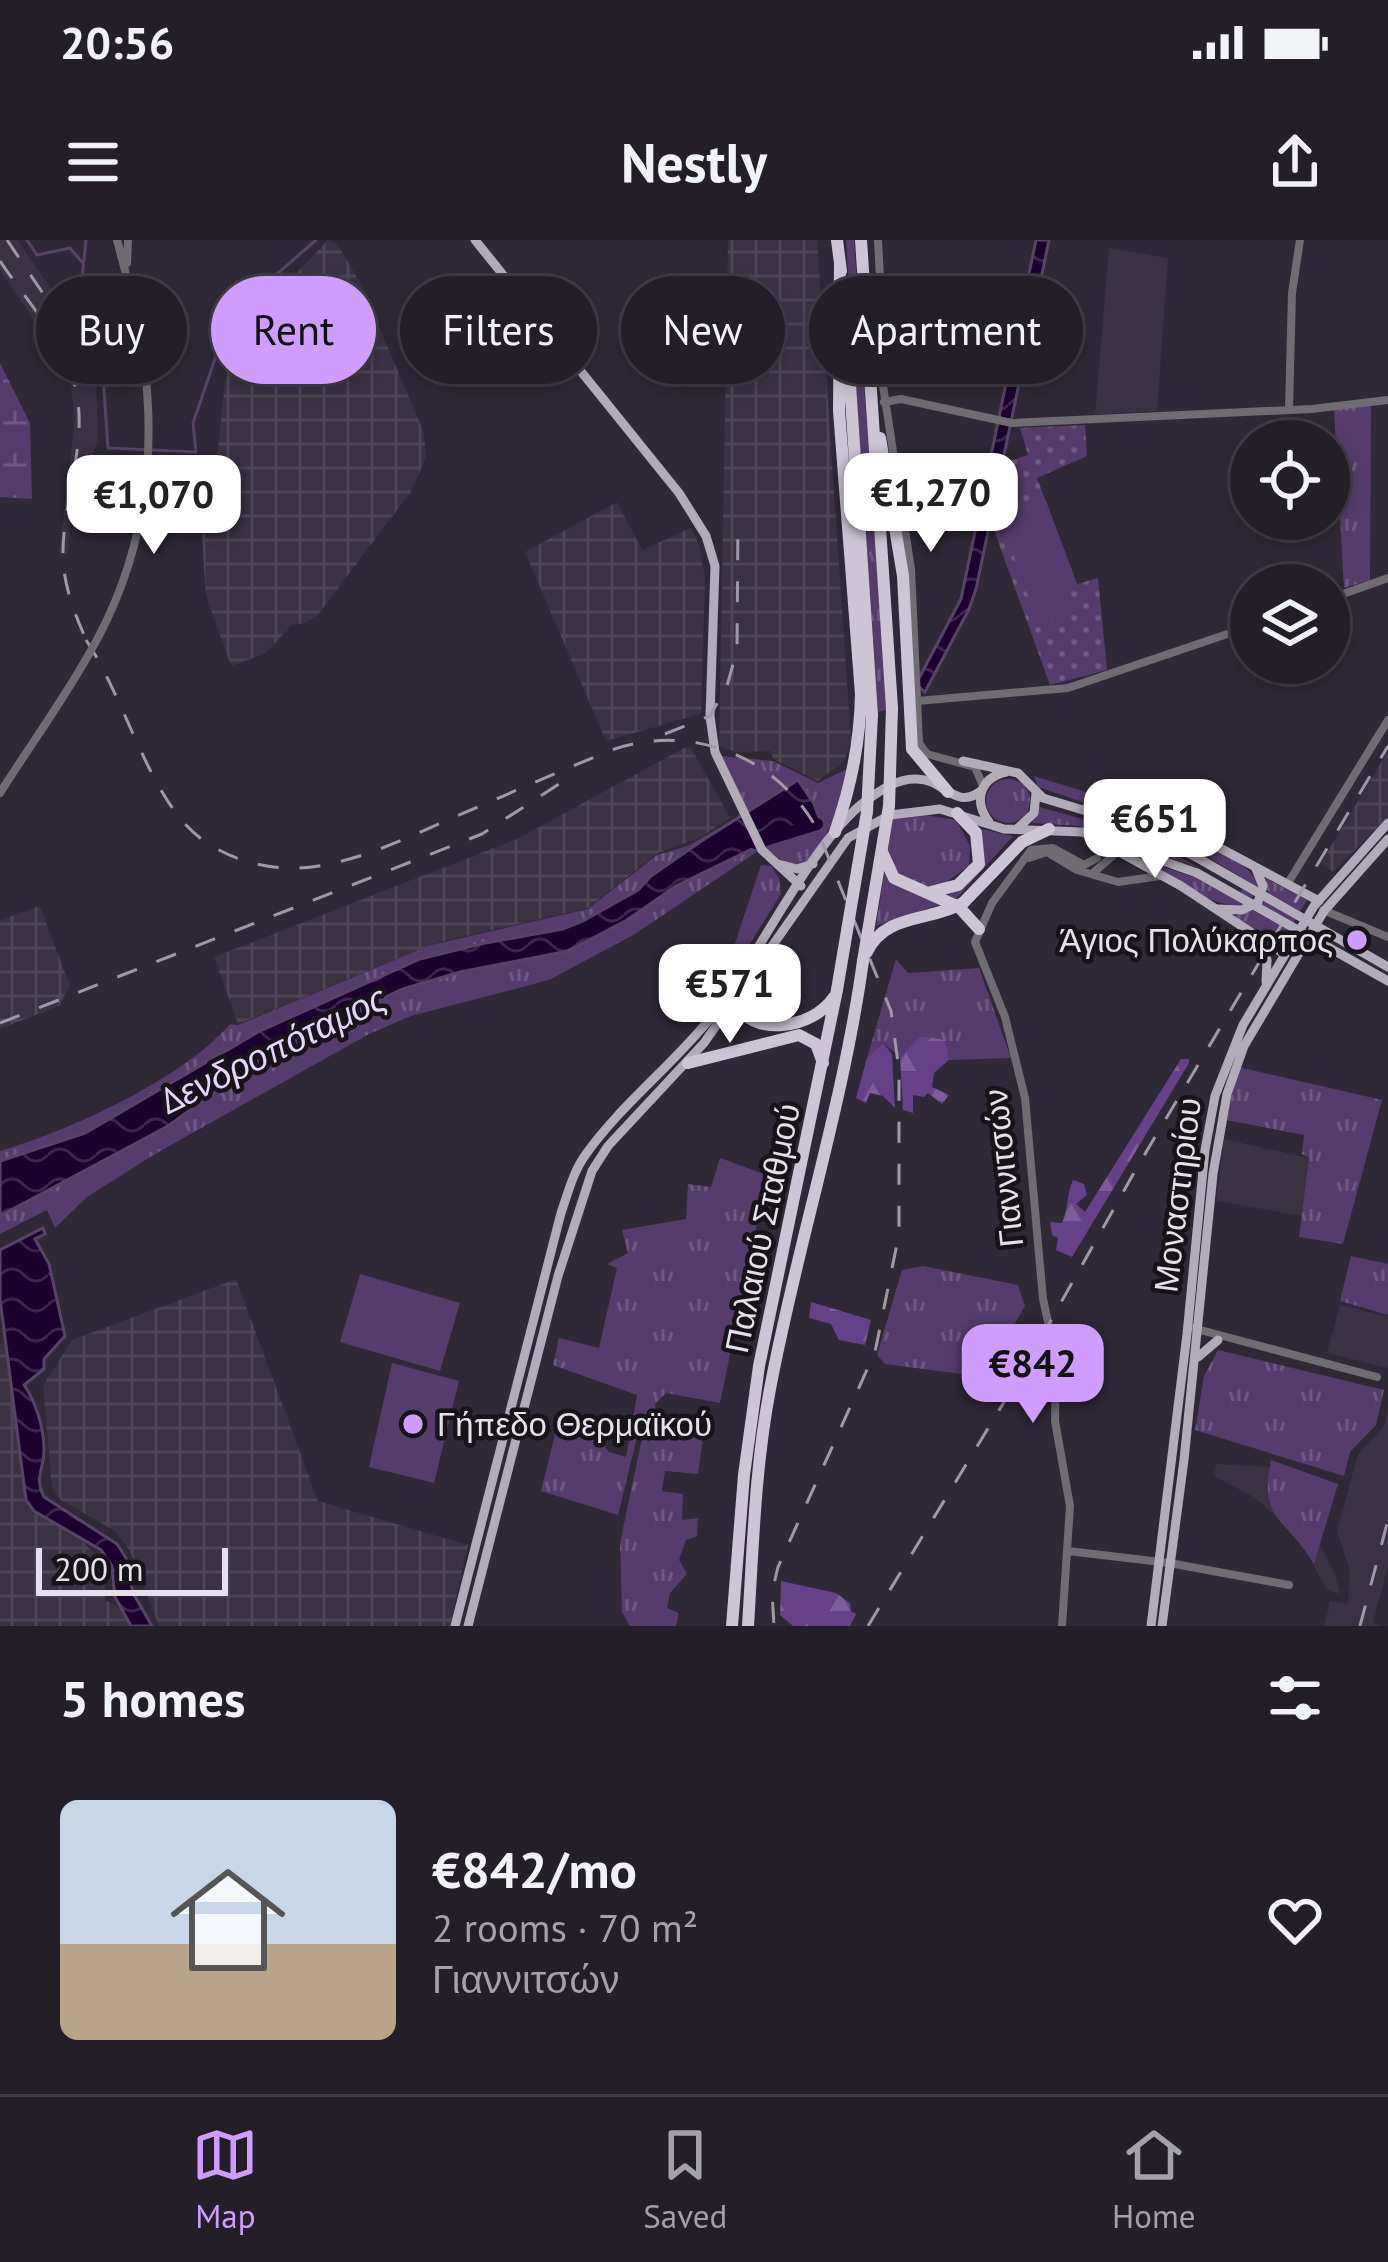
<!DOCTYPE html>
<html lang="en">
<head>
<meta charset="utf-8">
<style>
	body { margin:0; font-family:"PT Sans",sans-serif; background:#2b2730; color:#f1f3f6; height:100vh; display:flex; flex-direction:column; font-size:45px; white-space:nowrap }
	* { box-sizing:border-box; margin:0 }
	p { font-size:39px; color:#a3a2a8 }
	.icon { flex:none; width:66px; height:66px; fill:none; stroke:currentColor; stroke-width:2; stroke-linecap:round; stroke-linejoin:round }
	.map { position:relative; height:1386px; overflow:hidden }
	.details { display:flex; flex-direction:column; background:#231e28; flex:1 }
	.details>* { flex:none }
	.guide { position:absolute; left:36px; top:36px; width:1317px; height:108px; display:flex; gap:24px }
	.buttons { position:absolute; left:1230px; top:180px; display:grid; gap:24px }
	.buttons a { display:grid; place-items:center; width:120px; height:120px; border-radius:50%; background:#231e28; box-shadow:0 6px 18px #0003,0 0 0 3px #403c45; font-size:60px }
	.scale { position:absolute; left:36px; bottom:30px; width:192px; box-sizing:border-box; padding-left:12px; border:6px solid #e5e0e9; border-top:0; font-size:33px; line-height:42px; white-space:nowrap; color:#e5e0e9; -webkit-text-stroke:9px #161319; paint-order:stroke }
	.price { position:absolute; translate:-50% -102px; padding:0 27px; border-radius:24px; background:#fff; color:#222; font-size:39px; line-height:78px; filter:drop-shadow(0 3px 6px #0008) }
	.price::after { content:''; position:absolute; left:50%; top:72px; width:36px; height:27px; margin-left:-18px; background:inherit; clip-path:polygon(0 0,100% 0,50% 100%) }
	.price.on { background:#d09dff; color:#111 }
	ul { padding:0; list-style:none }
	li { display:flex; align-items:center; gap:36px; height:300px; padding:0 60px }
	li span { display:grid; place-items:center; flex:none; width:336px; height:240px; border-radius:18px; color:#555 }
	li>.icon { margin-inline-start:auto }
	span .icon { width:144px; height:144px; fill:#fffc; stroke-width:1 }
	li b { font-size:51px }
	h2 { display:flex; justify-content:space-between; align-items:center; height:144px; padding:0 60px; font-size:51px }
	.pill { padding:0 42px; border-radius:54px; background:#231e28; box-shadow:0 6px 18px #0003,0 0 0 3px #403c45; font-size:42px; line-height:108px }
	.pill.on { background:#d09dff; color:#111 }
	.status { display:flex; justify-content:space-between; align-items:center; height:84px; padding:0 60px; background:#231e28; direction:ltr }
	.status svg { height:33px; fill:currentColor }
	header { display:flex; justify-content:space-between; align-items:center; height:156px; padding:0 60px; background:#231e28; font-size:54px; font-weight:700 }
	.menu { display:flex; justify-content:space-around; align-items:center; height:168px; border-top:3px solid #403c45; background:#231e28; font-size:33px; color:#a3a2a8 }
	.menu a { display:grid; justify-items:center; gap:6px }
	.menu .on { color:#d09dff }
	.map>svg:first-child { display:block }
	.built { fill:#3a3143 }
	.industrial { fill:url(#industrial-grid) }
	.grass { fill:url(#grass-tufts) }
	.forest { fill:url(#forest-firs) }
	.wetland { fill:url(#wetland-marsh) }
	.park { fill:url(#park-dots) }
	.pitch { fill:#553c6d }
	.water { fill:url(#water-waves); stroke:#584368; stroke-width:3 }
	.lines { fill:none; stroke-linecap:round; stroke-linejoin:round }
	.stream { stroke:#584368; stroke-width:3 }
	.river { stroke:#1c0030; stroke-width:12 }
	.minor { stroke:#6f6c73; stroke-width:8 }
	.major { stroke:#b2abba; stroke-width:9 }
	.highway { stroke:#cdc5d6; stroke-width:12 }
	.rail { stroke:#9f99a4; stroke-width:3; stroke-dasharray:21 21; stroke-linecap:butt }
	.minor-bridge { stroke:#6f6c73; stroke-width:8 }
	.major-bridge { stroke:#b2abba; stroke-width:9 }
	.highway-bridge { stroke:#cdc5d6; stroke-width:12 }
	.poi-dot { fill:#d09dff; stroke:#161319; stroke-width:4.5 }
	.labels { text-anchor:middle; stroke-width:9; stroke-linejoin:round; paint-order:stroke }
	.poi-label { font-size:33px; fill:#e5e0e9; stroke:#161319; text-anchor:end }
	.street-label { font-size:33px; fill:#e5e0e9; stroke:#161319 }
	.water-label { font-size:36px; font-style:italic; fill:#e8d5fe; stroke:#161319 }
</style>
</head>
<body>
<div class="status"><b>20:56</b><svg viewBox="0 0 49 12"><path d="M0 12V9h3v3zM5 12V6h3v6zM10 12V3h3v9zM15 12V0h3v12zM26 1h20v11H26zM47 4h2v5h-2z"/></svg></div>
<header><svg class="icon" aria-label="menu" viewBox="0 0 24 24"><path d="M4 6h16M4 12h16M4 18h16"/></svg>Nestly<svg class="icon" aria-label="share" viewBox="0 0 24 24"><path d="M12 15V3M7 8l5-5 5 5M5 13v7h14v-7"/></svg></header>
<div class="map">
<svg width="1388" height="1386" viewBox="0 0 1388 1386">
	<defs>
		<pattern id="industrial-grid" width="8" height="8" patternUnits="userSpaceOnUse" patternTransform="scale(3)"><rect width="8" height="8" fill="#3a3143"/><path d="M0 4h8M4 0v8" fill="none" stroke="#4d4555"/></pattern>
		<pattern id="grass-tufts" width="24" height="20" patternUnits="userSpaceOnUse" patternTransform="scale(3)"><rect width="24" height="20" fill="#553c6d"/><path d="M3 7l-1-3M5 7V3M7 7l1-3M15 17l-1-3M17 17v-4M19 17l1-3" fill="none" stroke="#6d5882"/></pattern>
		<pattern id="forest-firs" width="22" height="20" patternUnits="userSpaceOnUse" patternTransform="scale(3)"><rect width="22" height="20" fill="#674188"/><path d="M5 1l3.5 6h-7zM16 11l3.5 6h-7z" fill="#7d5c99"/></pattern>
		<pattern id="wetland-marsh" width="20" height="14" patternUnits="userSpaceOnUse" patternTransform="scale(3)"><rect width="20" height="14" fill="#553c6d"/><path d="M1 5h8M5 5V1M11 12h8M15 12V8" fill="none" stroke="#6d5882"/></pattern>
		<pattern id="park-dots" width="8" height="8" patternUnits="userSpaceOnUse" patternTransform="scale(3)"><rect width="8" height="8" fill="#553c6d"/><path d="M2 2h.1M6 6h.1" fill="none" stroke="#6d5882" stroke-width="1.8" stroke-linecap="round"/></pattern>
		<pattern id="water-waves" width="16" height="10" patternUnits="userSpaceOnUse" patternTransform="scale(3)"><rect width="16" height="10" fill="#1c0030"/><path d="M0 5q4-4 8 0t8 0" fill="none" stroke="#3d254e"/></pattern>
	</defs>
	<rect width="100%" height="100%" fill="#2f2836"/>
	<!-- built -->
	<path class="built" d="M 0,0 L 17,0 L 54,52 L 63,54 L 85,95 L 96,132 L 98,199 L 70,287 L 68,315 L 59,314 L 75,179 L 71,146 L 58,116 L 0,30 Z
		M 1109,8 L 1168,18 L 1157,171 L 1095,174 Z
		M 1224,899 L 1309,918 L 1302,976 L 1216,961 Z
		M 1340,1065 L 1388,1077 L 1388,1128 L 1327,1113 Z
		M 1388,1169 L 1388,1326 L 1373,1383 L 1382,1386 L 1324,1386 L 1330,1361 L 1348,1364 L 1350,1331 L 1337,1291 L 1358,1214 L 1384,1186 Z
		M 1216,1224 L 1291,1228 L 1265,1247 L 1317,1299 L 1335,1334 L 1340,1354 L 1326,1349 L 1304,1307 L 1280,1279 L 1252,1256 L 1214,1236 Z"/>
	<!-- industrial -->
	<path class="industrial" d="M 328,0 L 338,5 L 362,46 L 424,193 L 426,218 L 410,253 L 318,375 L 305,383 L 292,385 L 266,413 L 231,426 L 206,356 L 202,298 L 187,260 L 183,232 L 215,236 L 225,143 L 242,77 L 259,73 Z
		M 728,0 L 817,0 L 851,500 L 844,522 L 818,541 L 773,519 L 771,511 L 735,512 L 719,506 Z
		M 617,262 L 642,310 L 691,288 L 699,305 L 705,338 L 701,474 L 606,501 L 525,312 Z
		M 684,508 L 691,508 L 730,578 L 701,597 L 658,613 L 588,668 L 436,703 L 238,784 L 214,717 L 517,599 Z
		M 1388,511 L 1388,577 L 1333,632 L 1321,623 Z
		M 40,666 L 70,746 L 59,766 L 0,789 L 0,680 Z
		M 236,1039 L 318,1261 L 468,1305 L 450,1386 L 159,1386 L 130,1311 L 115,1291 L 61,1260 L 52,1248 L 43,1146 L 72,1100 Z
		M 7,1102 L 24,1253 L 30,1268 L 76,1294 L 106,1327 L 105,1360 L 136,1378 L 140,1386 L 0,1386 L 0,1104 Z"/>
	<!-- grass -->
	<path class="grass" d="M 846,0 L 854,0 L 887,470 L 878,472 Z
		M 1371,166 L 1370,340 L 1344,348 L 1334,170 Z
		M 722,516 L 773,521 L 818,543 L 845,530 L 848,533 C 839,565 829,602 803,625 L 786,624 L 764,607 L 635,694 L 549,740 L 411,776 L 369,794 L 155,914 L 87,957 L 55,988 L 47,970 L 0,994 L 0,911 C 69,891 183,839 230,784 L 238,785 L 431,705 L 588,669 L 657,615 L 688,606 L 748,571 Z
		M 1034,536 L 1151,572 L 1156,576 L 1103,569 L 1038,547 Z
		M986 561a22 22 0 1 1 44 0a22 22 0 1 1-44 0Z
		M 1039,567 L 1134,593 L 1200,628 L 1080,586 L 1032,583 Z
		M 919,574 L 956,580 L 970,606 L 969,626 L 938,648 L 972,637 L 976,588 L 1013,596 L 956,659 L 876,686 L 893,578 Z
		M 1145,585 C 1174,590 1251,615 1258,646 C 1245,697 1170,633 1143,620 L 1196,638 L 1236,660 L 1247,641 C 1215,620 1180,601 1145,585 Z
		M 761,625 L 771,626 L 779,638 L 781,654 L 718,755 Z
		M 1265,638 L 1307,660 L 1279,708 L 1234,676 L 1261,666 L 1268,654 Z
		M 896,719 L 908,733 L 979,728 L 1011,818 L 949,820 L 944,800 L 922,796 L 900,817 L 883,803 L 867,818 Z
		M 1238,827 L 1382,860 L 1343,1004 L 1299,997 L 1309,918 L 1302,914 L 1304,895 L 1226,880 Z
		M 720,918 L 767,935 L 720,1163 L 666,1153 L 655,1164 L 657,1184 L 638,1193 L 618,1275 L 541,1251 L 559,1178 L 572,1192 L 595,1194 L 609,1212 L 626,1217 L 637,1155 L 553,1125 L 559,1098 L 599,1108 L 617,1028 L 607,1024 L 628,1013 L 622,990 L 686,979 L 688,944 L 711,947 Z
		M 1351,1016 L 1388,1024 L 1388,1075 L 1340,1061 Z
		M 923,1026 L 1018,1045 L 1025,1066 L 984,1137 L 885,1124 L 877,1115 L 902,1030 Z
		M 1218,1110 L 1384,1150 L 1376,1185 L 1350,1212 L 1344,1236 L 1195,1190 L 1204,1136 Z
		M 657,1192 L 703,1198 L 698,1234 L 665,1231 L 662,1251 L 683,1254 L 682,1280 L 698,1278 L 697,1296 L 686,1300 L 679,1320 L 687,1334 L 670,1353 L 667,1368 L 679,1373 L 676,1386 L 630,1386 L 622,1372 L 620,1303 L 642,1198 Z
		M 1271,1220 L 1338,1244 L 1314,1324 C 1286,1277 1258,1281 1271,1220 Z"/>
	<!-- forest -->
	<path class="forest" d="M 921,796 L 945,800 L 949,820 L 934,833 L 932,847 L 949,855 L 942,864 L 928,853 L 924,857 L 913,855 L 913,873 L 903,870 L 900,817 Z
		M 883,803 L 892,814 L 895,868 L 883,856 L 870,853 L 866,863 L 856,858 L 867,818 Z
		M 1181,819 L 1189,819 L 1189,823 L 1072,1017 L 1056,1010 L 1058,998 L 1052,995 L 1050,982 L 1062,983 C 1069,968 1066,955 1073,940 L 1084,944 L 1087,955 L 1076,964 L 1085,972 Z
		M 811,1062 L 871,1080 L 865,1105 L 839,1100 L 831,1084 L 809,1078 Z
		M 781,1341 L 836,1353 L 850,1363 L 851,1371 L 856,1374 L 850,1386 L 793,1386 L 780,1375 Z"/>
	<!-- wetland -->
	<path class="wetland" d="M 0,123 L 30,183 L 32,259 L 0,257 Z"/>
	<!-- park -->
	<path class="park" d="M 1085,185 L 1087,216 L 1037,238 L 1077,344 L 1098,338 L 1107,430 L 1050,445 L 994,290 L 1007,222 L 1028,215 L 1020,188 Z"/>
	<!-- pitch -->
	<path class="pitch" d="M 1046,261 L 1077,344 L 1061,350 L 1072,381 L 1057,386 L 1046,355 L 1055,386 L 1041,391 L 1000,278 Z
		M 360,1034 L 460,1063 L 440,1131 L 340,1102 Z
		M 392,1123 L 459,1141 L 434,1243 L 369,1227 Z"/>
	<!-- water -->
	<path class="water" d="M 1036,0 L 1049,0 L 976,349 L 969,369 L 925,452 L 916,444 L 961,359 Z
		M 798,540 L 814,564 L 821,583 L 781,595 L 676,646 L 627,680 L 568,711 L 460,732 L 403,749 L 314,790 L 256,822 L 168,886 L 0,976 L 0,921 L 85,893 L 258,792 L 420,719 L 485,703 L 563,689 L 583,681 L 638,650 L 651,636 L 700,602 Z
		M 43,988 L 45,994 L 35,999 L 49,1024 L 65,1096 L 44,1119 L 44,1129 L 24,1145 C 36,1162 44,1188 44,1210 C 44,1229 34,1238 44,1257 L 117,1304 L 126,1318 L 133,1353 L 152,1386 L 131,1386 L 115,1357 L 112,1326 L 101,1310 L 34,1271 L 26,1260 L 0,1059 L 0,1010 Z"/>
	<g class="lines">
		<!-- stream -->
		<path class="stream" d="M 27,0 L 37,15 L 70,8 L 82,22
			M 86,0 L 81,48 L 103,136 L 108,208 L 196,212 L 193,183 L 230,75 L 316,0"/>
		<!-- river -->
		<path class="river" d="M 755,603 L 817,584"/>
		<!-- minor -->
		<path class="minor" d="M 117,0 L 128,42
			M 878,0 L 882,78 L 878,113 L 911,329 L 919,503 L 927,514 L 975,527 L 983,546
			M 127,23 L 128,0
			M 884,162 L 901,159 L 1012,183 L 1312,169 L 1388,160
			M 1289,169 L 1292,53 L 1300,0
			M 1329,359 L 1388,338
			M 917,461 L 1068,448 L 1251,386
			M 1029,618 L 1047,612 L 1077,630 L 1118,642 L 1160,636
			M 1093,633 L 1116,613
			M 1288,643 L 1388,480
			M 1323,670 L 1388,697
			M 1193,1088 L 1377,1137
			M 1068,1311 L 1169,1323 L 1289,1345
			M 1062,1386 L 1070,1266 L 1055,1181 L 1056,1118 L 1043,1059 L 1025,858 L 1005,777 L 975,702 L 992,663 L 1031,610 L 1053,608 L 1084,625 L 1097,618"/>
		<!-- major -->
		<path class="major" d="M 475,0 L 679,253 L 706,296 L 715,326 L 710,476 L 715,512 L 762,610 L 801,646
			M 963,521 L 1018,533 L 1043,558 L 1123,582 L 1196,617
			M 1122,578 L 1179,586 L 1319,661
			M 989,582 C 973,561 980,538 1006,532
			M 1018,588 L 1034,573 L 1036,553
			M 1105,604 L 1181,646 L 1284,714
			M 778,624 L 797,629 L 813,624
			M 1217,669 L 1242,670 L 1258,662 L 1263,646 L 1256,629
			M 1260,700 L 1267,720 L 1266,742
			M 1198,1117 L 1218,1100
			M 455,1386 L 561,973 C 568,953 573,932 586,914 C 623,862 677,822 717,770 C 760,714 813,599 867,560 C 881,550 898,538 917,539 C 944,539 956,572 982,550
			M 468,1386 L 558,1036 L 592,931 L 608,906 L 704,803 L 848,598 L 890,575 L 940,569 L 1004,589 L 1082,592 L 1197,633
			M 1151,1386 L 1187,1094 L 1205,910 L 1215,856 L 1243,785 L 1314,666 L 1388,583
			M 1162,1386 L 1184,1220 L 1213,934 L 1227,854 L 1244,806 L 1324,671 L 1388,599"/>
		<!-- highway -->
		<path class="highway" d="M 837,0 L 841,31
			M 861,0 L 892,468
			M 845,69 L 872,475
			M 873,78 L 878,113
			M 880,198 L 903,336 L 912,509 L 948,552
			M 835,592 C 851,547 860,502 861,454 L 839,171 L 840,23
			M 882,612 L 894,638 L 959,667 L 979,689
			M 931,652 L 958,645 L 979,624 L 976,593 L 957,573
			M 963,663 L 1022,602 L 1049,589
			M 733,760 C 751,799 813,789 834,757
			M 688,823 L 799,795 L 816,804 L 823,823
			M 732,1386 L 744,1235 L 759,1126 L 837,750
			M 748,1386 C 753,1307 755,1227 770,1149 C 797,1005 843,866 863,721"/>
		<!-- rail -->
		<path class="rail" d="M 7,0 L 73,98 L 87,129
			M 0,21 C 26,60 66,103 76,150 C 88,205 62,261 63,317 C 64,352 79,384 93,415
			M 86,400 C 122,454 145,541 186,585 C 210,611 248,626 284,628 C 343,631 405,598 457,576 C 508,554 558,532 609,511 C 688,482 774,514 816,587 L 891,771 L 899,830 L 899,994 L 875,1112 L 778,1327 L 772,1352 L 774,1386
			M 665,494 L 710,476 L 727,446 L 737,410 L 738,279
			M 0,783 L 482,594 L 559,544
			M 868,1386 L 1015,1144 L 1139,924 L 1388,506
			M 1360,1386 L 1388,1280"/>
		<!-- minor-bridge -->
		<path class="minor-bridge" d="M 0,553 C 29,507 62,462 89,414 C 157,297 162,170 128,42"/>
		<!-- major-bridge -->
		<path class="major-bridge" d="M 1196,617 L 1388,727
			M 1197,633 L 1388,741"/>
		<!-- highway-bridge -->
		<path class="highway-bridge" d="M 867,712 C 885,673 930,682 963,663
			M 863,721 L 889,566 L 892,468
			M 837,750 L 867,572 L 872,475"/>
	</g>
	<!-- markers -->
	<g class="poi-dot">
		<circle cx="1357" cy="700" r="12"/>
		<circle cx="413" cy="1184" r="12"/>
	</g>
	<g class="labels">
		<!-- poi labels -->
		<g class="poi-label">
			<text x="1333" y="712">Άγιος Πολύκαρπος</text>
			<text x="437" y="1196" text-anchor="start">Γήπεδο Θερμαϊκού</text>
		</g>
		<!-- street labels -->
		<g class="street-label">
			<text transform="translate(1003 928) rotate(-96)" y="12">Γιαννιτσών</text>
			<text transform="translate(1177 955) rotate(-83)" y="12">Μοναστηρίου</text>
			<text transform="translate(762 988) rotate(-78)" y="12">Παλαιού Σταθμού</text>
		</g>
		<!-- water labels -->
		<g class="water-label">
			<text transform="translate(273 809) rotate(-26)" y="13">Δενδροπόταμος</text>
		</g>
	</g>
</svg>
<div class="buttons">
<a><svg class="icon" aria-label="locate" viewBox="0 0 24 24"><circle cx="12" cy="12" r="6"/><path d="M12 2v4M12 18v4M2 12h4M18 12h4"/></svg></a>
<a><svg class="icon" aria-label="layers" viewBox="0 0 24 24"><path d="M12 4l9 5-9 5-9-5zM3 14l9 5 9-5"/></svg></a>
</div>
<div class="scale">200 m</div>
<b class="price" style="left:931px;top:315px">€1,270</b>
<b class="price" style="left:154px;top:317px">€1,070</b>
<b class="price" style="left:1155px;top:641px">€651</b>
<b class="price" style="left:730px;top:806px">€571</b>
<b class="price on" style="left:1033px;top:1186px">€842</b>
<div class="guide">
<a class="pill">Buy</a>
<a class="pill on">Rent</a>
<a class="pill">Filters</a>
<a class="pill">New</a>
<a class="pill">Apartment</a>
</div>
</div>
<section class="details">
<h2>5 homes<svg class="icon" aria-label="filters" viewBox="0 0 24 24"><path d="M4 7h16M4 17h16"/><circle cx="9" cy="7" r="2"/><circle cx="15" cy="17" r="2"/></svg></h2>
<ul>
<li><span style="background:linear-gradient(#c9d6e8 60%,#b9a48a 0)"><svg class="icon" aria-label="home" viewBox="0 0 24 24"><path d="M3 11l9-7 9 7M6 9v11h12V9"/></svg></span><div><b>€842/mo</b><p>2 rooms · 70 m²</p><p>Γιαννιτσών</p></div><svg class="icon" aria-label="heart" viewBox="0 0 24 24"><path d="M12 20l-8-8c-3-5 5-10 8-4 3-6 11-1 8 4z"/></svg></li>
</ul>
</section>
<nav class="menu">
<a class="on"><svg class="icon" aria-label="map" viewBox="0 0 24 24"><path d="M3 6l6-2 6 2 6-2v14l-6 2-6-2-6 2zM9 4v14M15 6v14"/></svg>Map</a>
<a><svg class="icon" aria-label="saved" viewBox="0 0 24 24"><path d="M7 4h10v16l-5-4-5 4z"/></svg>Saved</a>
<a><svg class="icon" aria-label="home" viewBox="0 0 24 24"><path d="M3 11l9-7 9 7M6 9v11h12V9"/></svg>Home</a>
</nav>
</body>
</html>
